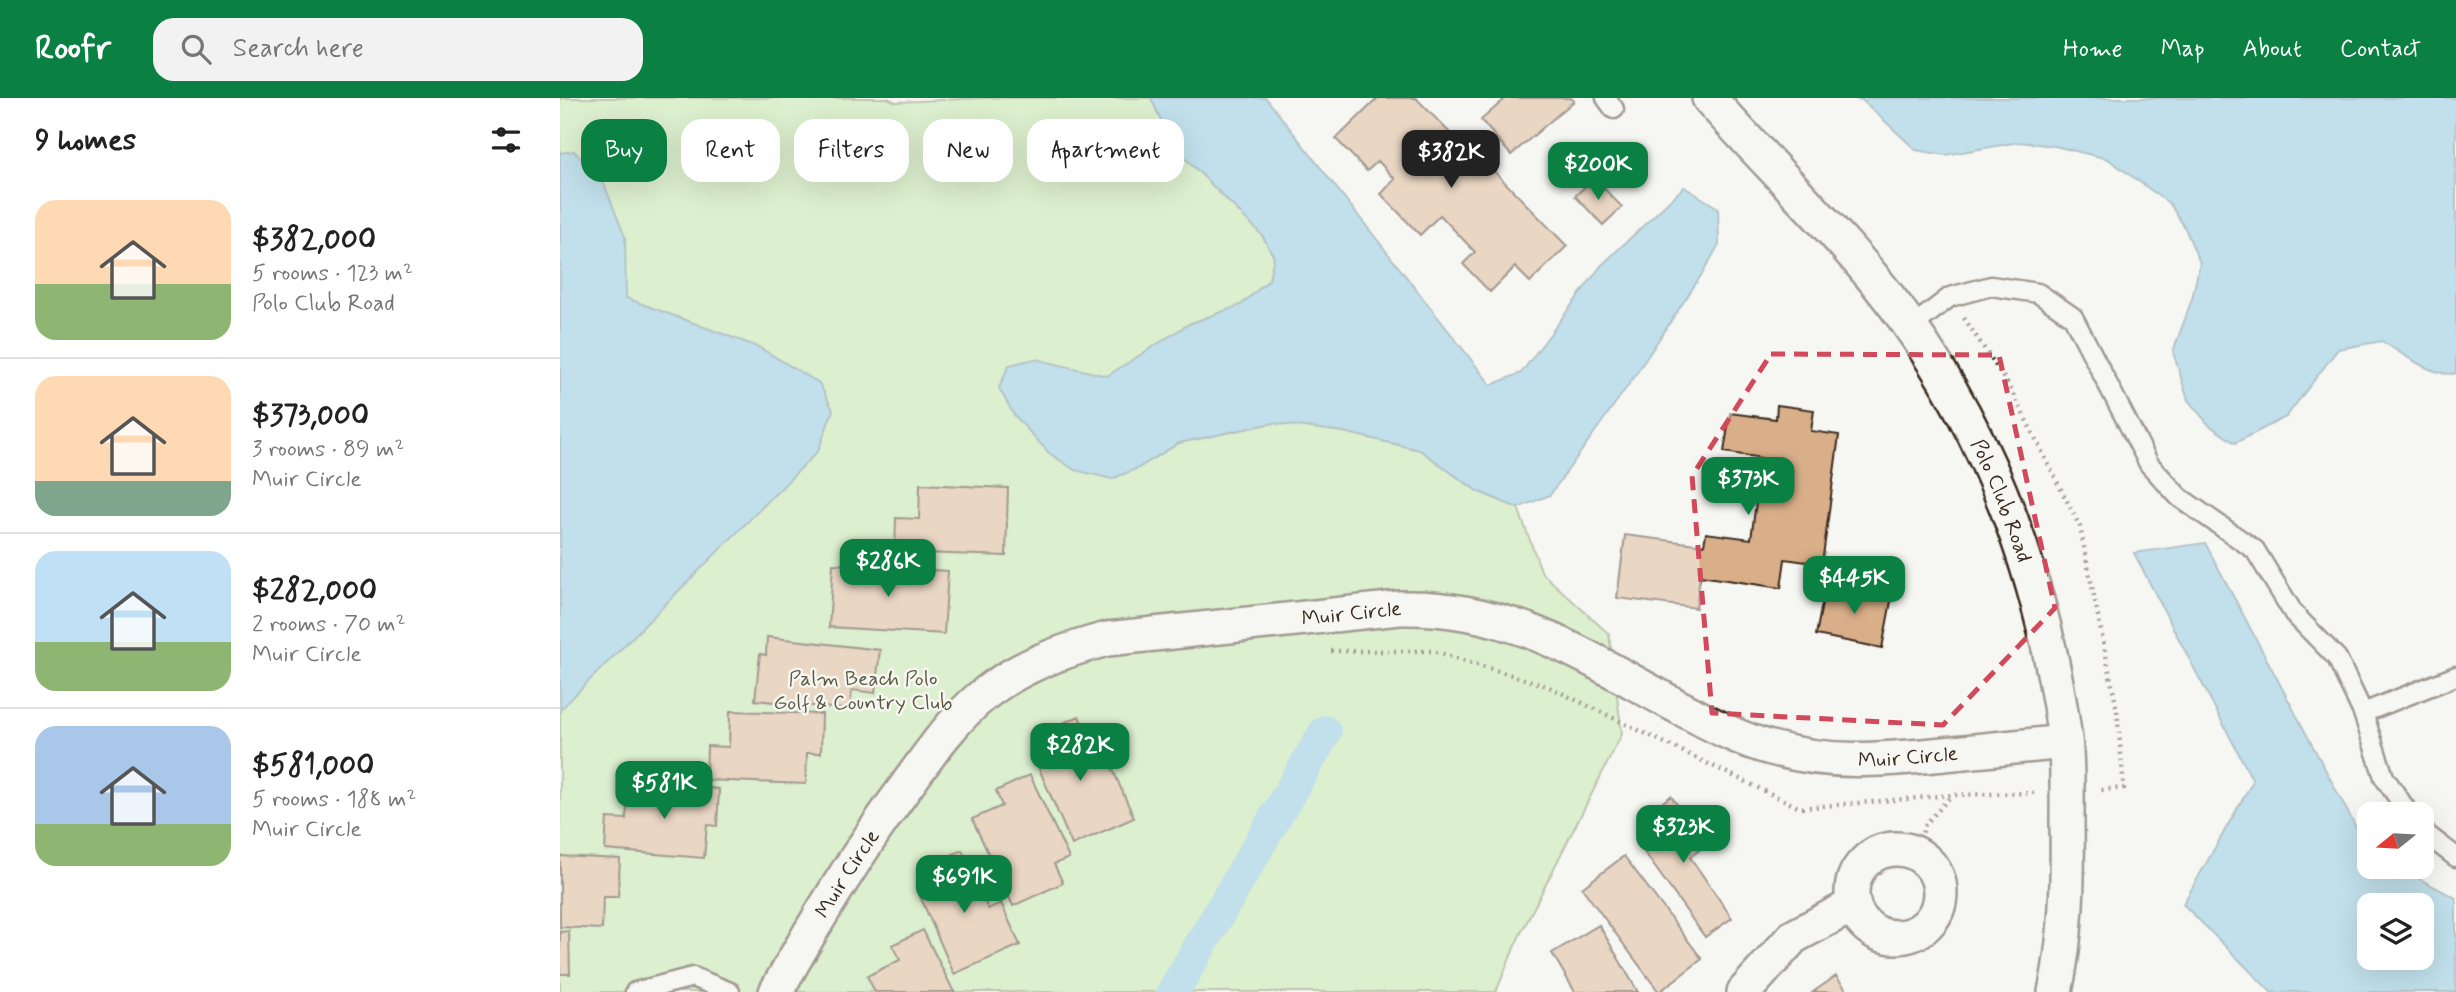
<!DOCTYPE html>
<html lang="en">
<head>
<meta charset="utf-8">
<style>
	body { margin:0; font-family:Mynerve,sans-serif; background:#f2f2f2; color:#222; height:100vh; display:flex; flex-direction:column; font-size:26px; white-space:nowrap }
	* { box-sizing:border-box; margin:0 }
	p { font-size:23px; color:#767676 }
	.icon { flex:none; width:38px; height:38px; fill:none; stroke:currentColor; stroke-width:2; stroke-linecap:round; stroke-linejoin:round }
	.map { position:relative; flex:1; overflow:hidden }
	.sheet { display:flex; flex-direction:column; background:#fff; width:560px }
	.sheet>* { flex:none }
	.guide { position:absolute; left:21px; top:21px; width:665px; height:63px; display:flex; gap:14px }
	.needle { width:46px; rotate:252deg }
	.buttons { position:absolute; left:1797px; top:704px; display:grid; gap:14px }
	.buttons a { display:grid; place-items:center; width:77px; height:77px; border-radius:14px; background:#fff; box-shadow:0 7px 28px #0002; font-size:35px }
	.price { position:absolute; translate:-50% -60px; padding:0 16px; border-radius:14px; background:#0b8043; color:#fff; font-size:23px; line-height:46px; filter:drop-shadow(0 2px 4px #0008) }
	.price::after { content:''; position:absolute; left:50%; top:42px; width:21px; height:16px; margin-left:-10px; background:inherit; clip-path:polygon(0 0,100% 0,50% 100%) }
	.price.selected { background:#222; color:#fff }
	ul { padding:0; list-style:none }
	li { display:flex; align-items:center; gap:21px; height:175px; padding:0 35px }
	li+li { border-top:2px solid #e0e0e0 }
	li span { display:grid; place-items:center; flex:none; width:196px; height:140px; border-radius:21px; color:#555 }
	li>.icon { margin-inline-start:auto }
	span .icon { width:84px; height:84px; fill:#fffc; stroke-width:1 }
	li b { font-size:30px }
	h2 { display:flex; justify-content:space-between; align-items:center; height:84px; padding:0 35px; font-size:30px }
	.tag { padding:0 24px; border-radius:21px; background:#fff; box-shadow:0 7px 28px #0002; font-size:24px; line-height:63px }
	.tag.selected { background:#0b8043; color:#fff }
	header { display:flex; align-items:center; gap:42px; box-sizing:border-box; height:98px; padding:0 35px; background:#0b8043; color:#fff }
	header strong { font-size:33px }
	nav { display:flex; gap:38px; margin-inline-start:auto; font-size:24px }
	.search { width:490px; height:63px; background:#f2f2f2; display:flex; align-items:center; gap:18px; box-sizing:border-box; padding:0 24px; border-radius:21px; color:#767676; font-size:26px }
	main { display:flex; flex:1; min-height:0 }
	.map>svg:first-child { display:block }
	.green { fill:#bce7a3; stroke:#7c8860; stroke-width:2 }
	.water { fill:#81c5e2; stroke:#658794; stroke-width:2; fill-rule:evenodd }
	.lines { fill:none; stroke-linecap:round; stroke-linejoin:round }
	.canal { stroke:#81c5e2; stroke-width:33 }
	.building { fill:#d9af8a; stroke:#3b2a1e; stroke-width:2 }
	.service-casing { stroke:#3b2a1e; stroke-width:23 }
	.minor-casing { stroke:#3b2a1e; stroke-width:38 }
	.path { stroke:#3b2a1e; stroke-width:4.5; stroke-dasharray:2 5; stroke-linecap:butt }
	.service { stroke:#f6f6f2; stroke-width:18 }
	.minor { stroke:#f6f6f2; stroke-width:33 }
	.marked { fill:none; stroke:#d1495b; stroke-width:5; stroke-dasharray:14 9; stroke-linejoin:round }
	.labels { text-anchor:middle; stroke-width:5; stroke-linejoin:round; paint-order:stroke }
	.street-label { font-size:21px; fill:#3b2a1e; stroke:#f6f6f2 }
	.park-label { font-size:21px; fill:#5b593f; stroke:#f6f6f2 }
</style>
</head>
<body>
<header>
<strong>Roofr</strong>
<div class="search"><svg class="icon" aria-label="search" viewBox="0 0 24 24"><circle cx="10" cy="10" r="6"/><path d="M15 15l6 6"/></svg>Search here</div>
<nav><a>Home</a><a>Map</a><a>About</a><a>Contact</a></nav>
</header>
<main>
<section class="sheet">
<h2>9 homes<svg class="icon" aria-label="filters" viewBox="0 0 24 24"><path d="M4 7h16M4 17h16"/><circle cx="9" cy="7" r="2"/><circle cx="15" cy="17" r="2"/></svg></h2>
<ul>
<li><span style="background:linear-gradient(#ffd9b3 60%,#8fb573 0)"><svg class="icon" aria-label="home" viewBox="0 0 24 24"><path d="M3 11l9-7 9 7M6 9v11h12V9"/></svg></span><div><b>$382,000</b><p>5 rooms · 123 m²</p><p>Polo Club Road</p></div></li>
<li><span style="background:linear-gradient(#ffd9b3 75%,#7fa58c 0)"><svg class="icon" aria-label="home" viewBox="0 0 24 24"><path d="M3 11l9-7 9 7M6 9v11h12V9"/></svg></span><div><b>$373,000</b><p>3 rooms · 89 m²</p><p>Muir Circle</p></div></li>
<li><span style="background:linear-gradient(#bfe0f5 65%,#8fb573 0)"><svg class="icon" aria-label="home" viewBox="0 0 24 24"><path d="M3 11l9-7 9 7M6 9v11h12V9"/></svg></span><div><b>$282,000</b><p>2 rooms · 70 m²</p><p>Muir Circle</p></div></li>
<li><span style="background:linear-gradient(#a9c7e8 70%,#8fb573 0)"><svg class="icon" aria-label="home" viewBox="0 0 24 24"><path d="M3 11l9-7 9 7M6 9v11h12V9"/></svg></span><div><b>$581,000</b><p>5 rooms · 188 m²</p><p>Muir Circle</p></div></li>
</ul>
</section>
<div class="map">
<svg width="1896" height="894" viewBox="0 0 1896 894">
	<rect width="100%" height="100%" fill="#f6f6f2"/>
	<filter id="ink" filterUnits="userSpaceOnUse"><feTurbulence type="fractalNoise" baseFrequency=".0143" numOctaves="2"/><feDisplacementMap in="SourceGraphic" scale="14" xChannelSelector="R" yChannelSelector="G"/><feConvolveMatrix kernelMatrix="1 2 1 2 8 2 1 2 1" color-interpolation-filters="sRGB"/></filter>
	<g filter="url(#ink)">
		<!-- green -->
		<path class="green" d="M 0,0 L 327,0 L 336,4 L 425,0 L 591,0 L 613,48 L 702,137 L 714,159 L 709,182 L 681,207 L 629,226 L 547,279 L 511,271 L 578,370 L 619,345 L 713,325 L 784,334 L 860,352 L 917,393 L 958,410 L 982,475 L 1049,536 L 1062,636 L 956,845 L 936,894 L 0,894 Z"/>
		<!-- water -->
		<path class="water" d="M 591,0 L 706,0 L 931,287 L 961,275 L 1041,168 L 1124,89 L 1158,110 L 1159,146 L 1144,173 L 1074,279 L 990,397 L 958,410 L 917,393 L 860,352 L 784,334 L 713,325 L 619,345 L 578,370 L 552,381 L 515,372 L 489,355 L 454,317 L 439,290 L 449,267 L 475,261 L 547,278 L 629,226 L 681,207 L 709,182 L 714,159 L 702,137 L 613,48 Z
			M 1290,0 L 1896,0 L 1896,275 C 1876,281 1839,254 1822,243 L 1778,251 L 1726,319 L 1675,345 L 1649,327 L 1628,302 L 1613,254 L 1632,201 L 1640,165 L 1625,130 L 1610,106 L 1548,61 L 1495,48 L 1459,44 L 1385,57 L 1356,52 L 1302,2 Z
			M 14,53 L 44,86 L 65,139 L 66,200 L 198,249 L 259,285 L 273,312 L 258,353 L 0,612 L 0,55 Z
			M 1645,445 L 1809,754 L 1810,768 L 1835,768 L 1896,800 L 1896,894 L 1711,894 L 1623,806 L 1693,683 L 1574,455 ZM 1810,807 L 1862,807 L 1862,859 L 1810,859 Z"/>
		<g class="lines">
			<!-- canal -->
			<path class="canal" d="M 613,894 L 765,634"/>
		</g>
		<!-- building -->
		<path class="building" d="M 818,0 L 856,0 L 924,70 L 928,67 L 1007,148 L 970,184 L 955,169 L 930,194 L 903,166 L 915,154 L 880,117 L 860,137 L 821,96 L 835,81 L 818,63 L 807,73 L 776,41 Z
			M 946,0 L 1011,0 L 1014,3 L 951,57 L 921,22 Z
			M 1034,80 L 1062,109 L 1043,127 L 1015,98 Z
			M 1217,307 L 1254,312 L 1251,333 L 1279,337 L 1262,466 L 1225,461 L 1221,490 L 1140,478 L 1136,510 L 1057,500 L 1065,437 L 1144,447 L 1146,435 L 1191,441 L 1202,360 L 1164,354 L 1170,315 L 1216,321 Z
			M 360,386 L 448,390 L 446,458 L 335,454 L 336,420 L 359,421 Z
			M 273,466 L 388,473 L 384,536 L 269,529 Z
			M 1266,485 L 1332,498 L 1322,550 L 1256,537 Z
			M 207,539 L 320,552 L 315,595 L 292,592 L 290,612 L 195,602 L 200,556 L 206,557 Z
			M 170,613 L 262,616 L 261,655 L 247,655 L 246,686 L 146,682 L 147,648 L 169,649 Z
			M 519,618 L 540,669 L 550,665 L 574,720 L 512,747 L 473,657 L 487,651 L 480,635 Z
			M 470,677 L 509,760 L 494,766 L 503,785 L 453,808 L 412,721 L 442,708 L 436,693 Z
			M 69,684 L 159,691 L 157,728 L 147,727 L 144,760 L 45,752 L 47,720 L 66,721 Z
			M 1111,698 L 1146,747 L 1130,759 L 1172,820 L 1145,839 L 1082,751 L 1096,741 L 1081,720 Z
			M 402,752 L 428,811 L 441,805 L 460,847 L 394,876 L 356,789 L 373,782 L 367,768 Z
			M 0,758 L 60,761 L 58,799 L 43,799 L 42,831 L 0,829 Z
			M 1064,758 L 1142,861 L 1099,894 L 1022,790 Z
			M 1039,827 L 1078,894 L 1015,894 L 992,855 Z
			M 363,832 L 394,894 L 315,894 L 307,878 L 340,862 L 332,847 Z
			M 9,833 L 10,876 L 0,876 L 0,834 Z
			M 1276,878 L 1288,894 L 1253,894 Z"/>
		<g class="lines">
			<defs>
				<path id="service" d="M 1046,0 L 1054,11
					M 1350,230 L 1390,199 L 1431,188 L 1478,195 L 1513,219 L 1589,366 L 1619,399 L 1695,452 L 1734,516 L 1777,560 L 1803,615 L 1824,679 L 1849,716
					M 1803,615 L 1896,578
					M 1862,733 L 1896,759
					M 75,894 L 133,879 L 170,894"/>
				<g id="minor">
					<path id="s1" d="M 1149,0 C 1214,74 1287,141 1345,221 C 1434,345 1485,491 1505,641 C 1508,669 1507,698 1507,726 C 1508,782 1507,839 1495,894"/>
					<circle cx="1336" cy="795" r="44"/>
					<path id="s2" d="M 216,894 C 256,822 298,753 347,687 C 370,655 392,623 422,598 C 459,568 502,553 547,541 L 839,510 C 949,507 1022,557 1115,607 C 1145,623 1177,641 1211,650 C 1274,667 1320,662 1384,656 C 1424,652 1465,648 1505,644"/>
					<path d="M 1184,894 L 1233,839 L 1293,807"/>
				</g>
			</defs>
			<!-- service casing -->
			<use href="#service" class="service-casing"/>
			<!-- minor casing -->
			<use href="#minor" class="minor-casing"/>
			<!-- path -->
			<path class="path" d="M 1404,220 L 1448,286 L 1520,429 L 1557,612 L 1564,690 L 1539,692
				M 771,553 L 873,553 L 987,588 L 1240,710 L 1392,697 L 1474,695
				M 1358,755 L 1364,728 L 1391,698"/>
			<!-- service -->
			<use href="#service" class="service"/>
			<!-- minor -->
			<use href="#minor" class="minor"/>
		</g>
	</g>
	<!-- marked area -->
	<path d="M0 0H1896V894H0ZM 1211,256 L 1439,257 L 1495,510 L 1383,627 L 1152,615 L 1132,378 Z" fill="#f6f6f2" fill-opacity=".55" fill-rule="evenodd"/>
	<path class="marked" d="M 1211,256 L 1439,257 L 1495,510 L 1383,627 L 1152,615 L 1132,378 Z"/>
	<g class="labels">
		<!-- street labels -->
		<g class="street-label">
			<text dy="7" stroke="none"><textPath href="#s1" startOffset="502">Polo Club Road</textPath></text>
			<text dy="7" stroke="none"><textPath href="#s2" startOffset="746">Muir Circle</textPath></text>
			<text dy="7" stroke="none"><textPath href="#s2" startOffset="1334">Muir Circle</textPath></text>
			<text dy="7" stroke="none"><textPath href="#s2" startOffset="138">Muir Circle</textPath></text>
		</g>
		<!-- park labels -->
		<g class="park-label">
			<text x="303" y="587">Palm Beach Polo<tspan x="303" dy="24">Golf &amp; Country Club</tspan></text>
		</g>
	</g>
</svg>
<div class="buttons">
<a><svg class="needle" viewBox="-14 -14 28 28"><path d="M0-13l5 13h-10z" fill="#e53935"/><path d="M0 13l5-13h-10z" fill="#767676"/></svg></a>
<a><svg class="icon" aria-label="layers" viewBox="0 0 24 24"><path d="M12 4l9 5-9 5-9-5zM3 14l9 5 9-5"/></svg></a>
</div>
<b class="price selected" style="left:891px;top:92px">$382K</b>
<b class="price" style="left:1038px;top:104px">$200K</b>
<b class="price" style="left:1188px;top:419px">$373K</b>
<b class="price" style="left:328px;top:501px">$286K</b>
<b class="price" style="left:1294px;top:518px">$445K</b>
<b class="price" style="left:520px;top:685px">$282K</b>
<b class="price" style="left:104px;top:723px">$581K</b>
<b class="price" style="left:1123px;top:767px">$323K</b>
<b class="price" style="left:404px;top:817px">$691K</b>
<div class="guide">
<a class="tag selected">Buy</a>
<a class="tag">Rent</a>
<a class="tag">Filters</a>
<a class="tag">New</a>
<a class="tag">Apartment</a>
</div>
</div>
</main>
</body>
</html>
